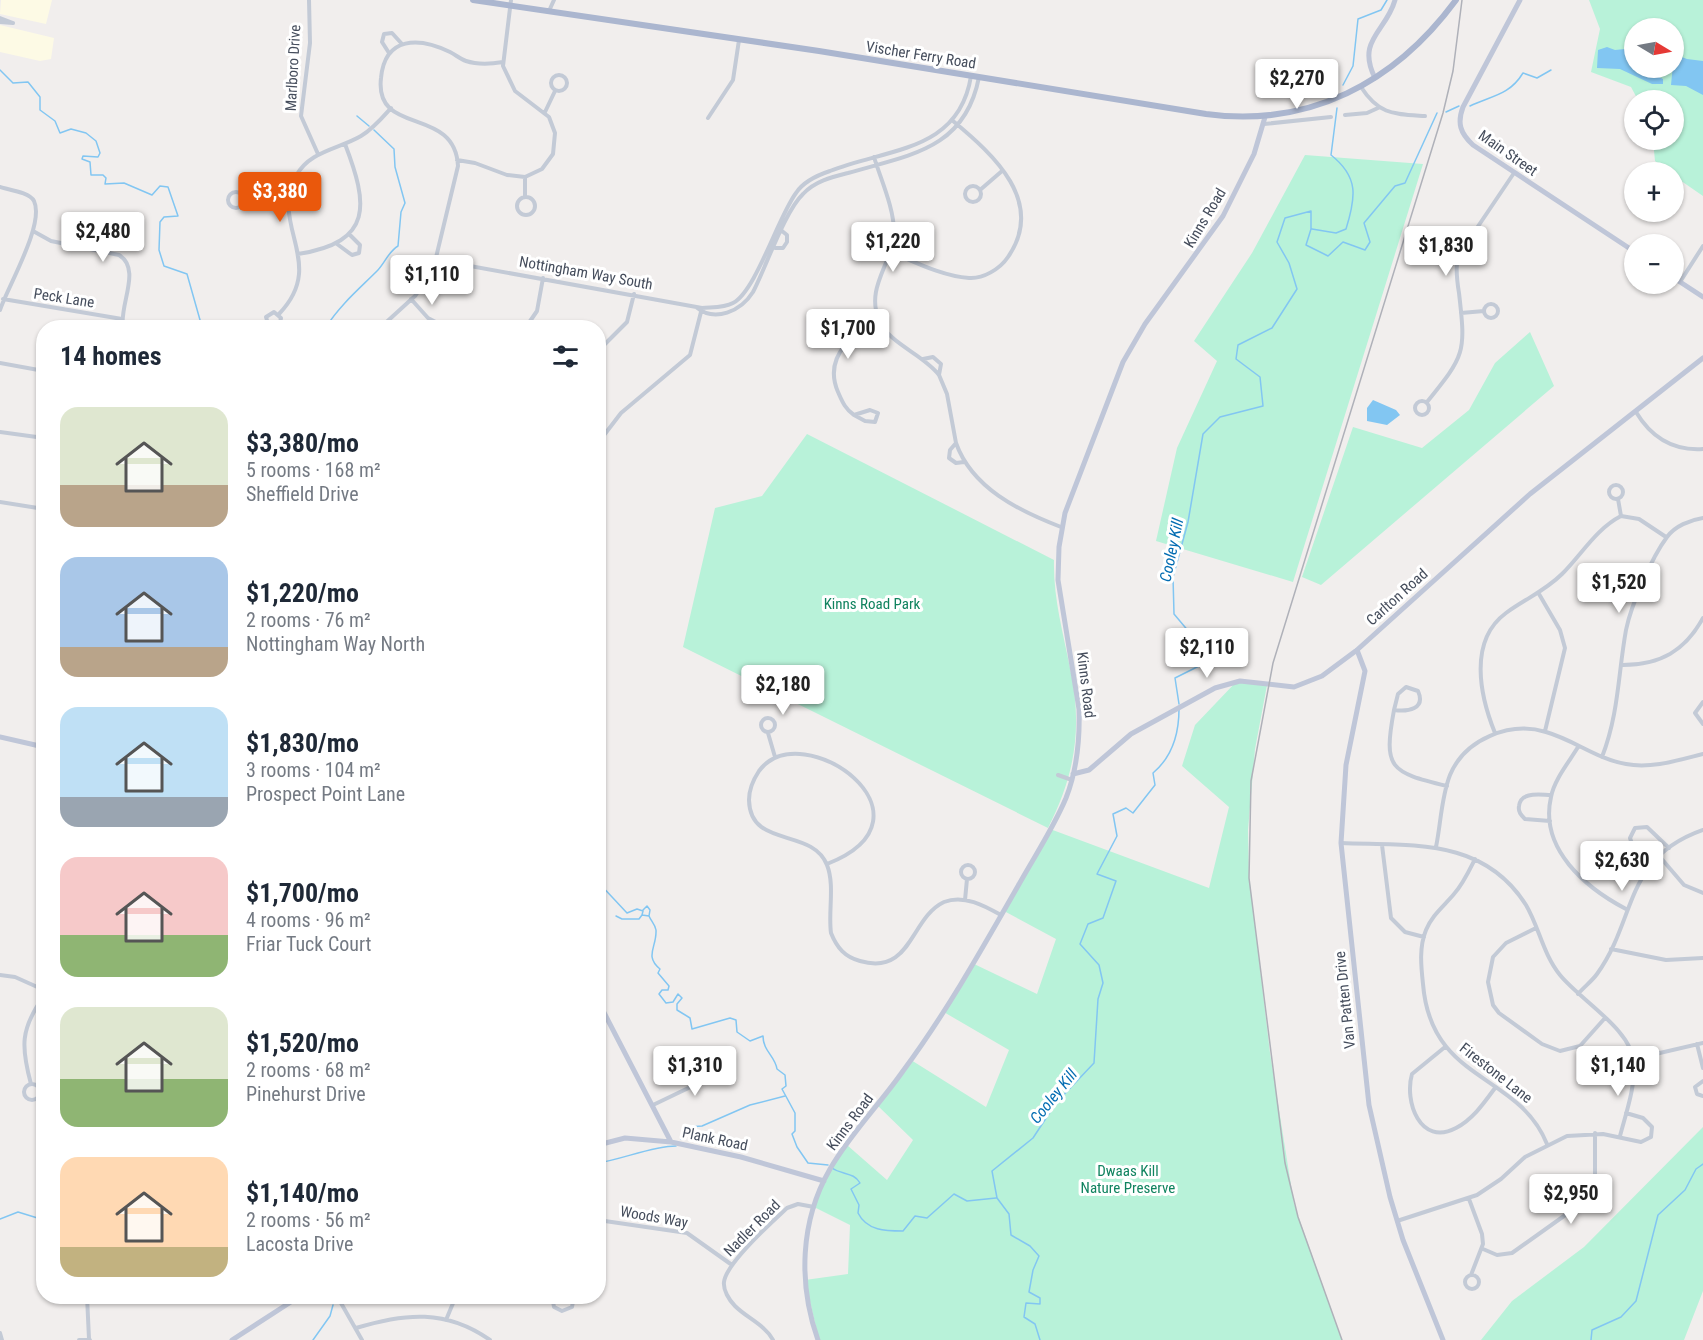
<!DOCTYPE html>
<html lang="en">
<head>
<meta charset="utf-8">
<style>
	body { margin:0; font-family:"Roboto Condensed",sans-serif; background:#f2f2f3; color:#1f2937; height:100vh; display:flex; flex-direction:column; font-size:22px; white-space:nowrap }
	* { box-sizing:border-box; margin:0 }
	p { font-size:20px; color:#747a83 }
	.icon { flex:none; width:33px; height:33px; fill:none; stroke:currentColor; stroke-width:2; stroke-linecap:round; stroke-linejoin:round }
	.map { position:relative; flex:1; overflow:hidden }
	.panel { position:absolute; left:36px; top:320px; width:570px; height:984px; display:flex; flex-direction:column; background:#fff; border-radius:24px; box-shadow:0 2px 4px #0004 }
	.panel>* { flex:none }
	.needle { width:39px; rotate:100deg }
	.tools { position:absolute; left:1624px; top:18px; display:grid; gap:12px }
	.tools a { display:grid; place-items:center; width:60px; height:60px; border-radius:50%; background:#fff; box-shadow:0 2px 4px #0004; font-size:30px }
	.price { position:absolute; translate:-50% -51px; padding:0 14px; border-radius:6px; background:#fff; color:#222; font-size:20px; line-height:39px; filter:drop-shadow(0 2px 3px #0008) }
	.price::after { content:''; position:absolute; left:50%; top:36px; width:18px; height:14px; margin-left:-9px; background:inherit; clip-path:polygon(0 0,100% 0,50% 100%) }
	.price.selected { background:#ea580c; color:#fff }
	ul { padding:0; list-style:none }
	li { display:flex; align-items:center; gap:18px; height:150px; padding:0 24px }
	li span { display:grid; place-items:center; flex:none; width:168px; height:120px; border-radius:18px; color:#555 }
	li>.icon { margin-inline-start:auto }
	span .icon { width:72px; height:72px; fill:#fffc; stroke-width:1 }
	li b { font-size:26px }
	h2 { display:flex; justify-content:space-between; align-items:center; height:72px; padding:0 24px; font-size:26px }
	.map>svg:first-child { display:block }
	.commercial { fill:#fdfae5 }
	.green { fill:#b8f2d9; fill-rule:evenodd }
	.water { fill:#82c6f2 }
	.lines { fill:none; stroke-linecap:round; stroke-linejoin:round }
	.stream { stroke:#82c6f2; stroke-width:1.5 }
	.street { stroke:#c3cad6; stroke-width:4 }
	.secondary { stroke:#bfc6d8; stroke-width:5 }
	.primary { stroke:#abb6cf; stroke-width:6 }
	.rail { stroke:#afb1b9; stroke-width:1.5 }
	.labels { text-anchor:middle; stroke-width:6; stroke-linejoin:round; paint-order:stroke }
	.street-label { font-size:15px; fill:#454d5c; stroke:#fff }
	.park-label { font-size:15px; fill:#10835f; stroke:#fff }
	.water-label { font-size:16px; font-style:italic; fill:#026cb2; stroke:#fff }
</style>
</head>
<body>
<div class="map">
<svg width="1703" height="1340" viewBox="0 0 1703 1340">
	<rect width="100%" height="100%" fill="#f1eeed"/>
	<!-- commercial -->
	<path class="commercial" d="M 1,0 L 52,0 L 46,24 L 0,14 Z
		M 0,25 L 54,38 L 51,59 L 40,61 L 0,52 Z"/>
	<!-- green -->
	<path class="green" d="M 1589,0 L 1703,0 L 1703,196 L 1674,176 L 1674,172 L 1670,172 L 1655,161 L 1653,140 L 1674,140 L 1674,100 L 1638,100 L 1631,87 L 1591,72 L 1600,29 ZM 1635,28 L 1674,28 L 1674,68 L 1635,68 Z
		M 1305,155 L 1423,164 L 1293,582 L 1156,541 L 1177,448 L 1217,361 L 1194,341 L 1252,253 Z
		M 1530,332 L 1554,386 L 1321,585 L 1302,577 L 1353,427 L 1422,448 L 1469,410 L 1495,363 Z
		M 807,434 L 1054,560 C 1053,597 1063,632 1070,668 C 1083,727 1075,775 1048,828 L 683,647 L 715,508 L 762,496 Z
		M 1236,682 L 1267,685 L 1255,749 L 1248,830 L 1249,875 L 1270,1053 L 1294,1204 L 1342,1340 L 819,1340 L 805,1280 L 848,1274 L 850,1225 L 814,1207 L 827,1174 L 847,1145 L 887,1180 L 913,1140 L 877,1105 L 911,1060 L 986,1107 L 1009,1050 L 942,1011 L 972,963 L 1037,994 L 1056,939 L 1004,911 L 1050,829 L 1209,888 L 1229,807 L 1182,766 L 1195,725 Z
		M 1703,1127 L 1703,1291 L 1684,1340 L 1481,1340 L 1512,1301 L 1584,1247 Z"/>
	<!-- water -->
	<path class="water" d="M 1607,47 L 1615,50 L 1635,48 L 1635,68 L 1650,68 L 1653,74 L 1663,79 L 1663,84 L 1652,84 L 1620,69 L 1597,68 L 1598,50 Z
		M 1674,54 L 1687,59 L 1703,61 L 1703,95 L 1686,86 L 1671,85 Z
		M 1373,400 L 1396,410 L 1400,415 L 1387,425 L 1367,421 L 1367,408 Z"/>
	<g class="lines">
		<!-- stream -->
		<path class="stream" d="M 0,70 L 13,83 L 28,82 L 40,97 L 40,110 L 55,121 L 60,133 L 71,129 L 86,133 L 96,141 L 100,153 L 98,157 L 83,156 L 82,159 L 90,162 L 91,175 L 103,175 L 106,178 L 105,184 L 124,183 L 152,195 L 160,186 L 168,187 L 178,216 L 164,217 L 160,222 L 159,250 L 164,266 L 187,274 L 202,327
			M 1343,85 L 1353,66 L 1358,19 L 1381,10 L 1387,0
			M 1470,106 C 1490,96 1509,96 1523,73 L 1537,78 L 1551,70
			M 1446,112 L 1459,106
			M 357,116 L 369,126
			M 1312,229 L 1336,233 L 1346,229 C 1356,197 1359,177 1331,155 L 1337,108
			M 326,327 C 340,305 359,289 377,271 C 385,263 388,252 398,246 L 401,212 L 405,203 L 395,167 L 394,149 L 374,130
			M 1179,704 L 1175,678 L 1199,666 L 1195,639 L 1174,614 L 1173,577 L 1188,522 L 1203,434 L 1220,417 L 1263,406 L 1260,377 L 1236,359 L 1238,345 L 1272,328 L 1297,289 L 1289,263 L 1277,242 L 1285,218 L 1311,211 L 1311,229 L 1306,245 L 1328,256 L 1343,242 L 1365,250 L 1370,242 L 1364,223 L 1395,186 L 1405,183 L 1437,113
			M 598,882 L 627,913 L 637,909 L 643,911 L 642,915 L 649,916 C 651,921 655,924 656,930 C 657,947 644,956 660,969 L 658,973 L 669,986 L 668,990 L 662,990 L 659,994 L 666,1003 L 673,1002 L 678,994 L 682,998 L 677,1004 L 677,1010 L 690,1018 L 692,1029 L 730,1018 L 736,1020 L 737,1032 L 750,1041 L 763,1036 C 763,1051 775,1056 777,1069 L 785,1075 L 786,1086 L 782,1089 L 795,1113 L 795,1131 L 792,1134 L 797,1147 L 808,1163 L 828,1165
			M 643,910 L 647,906 L 650,910 L 649,916
			M 616,916 L 622,919 L 639,919 L 642,915
			M 681,1139 L 689,1127 L 702,1126 L 750,1105 L 785,1096
			M 598,1163 C 623,1159 653,1146 676,1146
			M 832,1168 C 842,1175 854,1172 860,1183 L 851,1189 L 859,1205 L 858,1213 C 867,1231 886,1231 903,1231 L 915,1216 L 927,1218 L 954,1194 L 967,1201 L 996,1198
			M 0,1219 L 18,1212 L 44,1220
			M 313,1340 L 330,1316 L 333,1305
			M 1040,1340 L 1035,1324 L 1024,1317 L 1026,1303 L 1040,1304 L 1040,1298 L 1029,1292 L 1033,1270 L 1039,1256 L 1030,1246 L 1011,1235 L 1009,1214 L 997,1198 L 992,1171 L 1033,1138 L 1056,1103 L 1094,1063 L 1098,999 L 1103,983 L 1099,965 L 1080,944 L 1088,924 L 1103,918 L 1116,881 L 1097,874 L 1117,836 L 1113,814 L 1126,808 L 1133,813 L 1155,785 L 1153,773 C 1172,757 1179,733 1179,709
			M 1591,1340 L 1592,1330 L 1621,1317 L 1636,1301 L 1658,1215 L 1685,1190 L 1696,1169 L 1703,1164"/>
		<!-- street -->
		<path class="street" d="M 309,0 L 310,43 L 301,116 L 318,154
			M 549,11 L 554,0
			M 0,18 L 13,23
			M 0,22 L 13,23
			M 389,53 L 382,42 L 384,34 L 392,33 L 402,44
			M551 83a8 8 0 1 1 16 0a8 8 0 1 1-16 0Z
			M 1361,87 C 1379,115 1394,114 1425,116
			M 545,112 L 555,91
			M 1345,115 L 1367,113 L 1378,108
			M 708,118 L 733,80 L 739,40
			M 1264,124 L 1331,117
			M 874,157 C 881,180 894,208 894,232 C 893,263 865,287 879,320 C 889,344 923,354 939,375
			M 457,160 L 475,163 L 507,175 L 525,177 L 542,169 L 553,154 L 555,133 L 549,117 L 515,91 L 503,66 L 511,0
			M 525,177 L 525,196
			M965 194a8 8 0 1 1 16 0a8 8 0 1 1-16 0Z
			M 0,187 C 9,190 29,192 34,201 C 45,224 8,286 0,310
			M 980,190 L 1002,171
			M228 200a8 8 0 1 1 16 0a8 8 0 1 1-16 0Z
			M517 206a9 9 0 1 1 18 0a9 9 0 1 1-18 0Z
			M 244,200 L 287,201
			M 33,231 L 51,241 L 119,255 C 142,269 119,305 123,327
			M 337,244 L 352,255 L 359,253 L 360,245 L 349,234
			M 775,248 L 783,248 L 787,242 L 787,235 L 782,231
			M 891,252 C 915,262 942,276 969,278 C 983,279 1000,269 1008,257 C 1046,202 994,155 953,121
			M 298,254 C 374,242 368,204 345,144
			M 437,260 L 702,308 C 712,307 724,308 733,303 C 756,291 778,217 796,193 C 803,182 818,175 830,171 C 888,148 959,152 971,76
			M 1680,282 L 1703,246
			M 3,299 L 122,319
			M 411,299 L 428,318 L 445,327
			M1484 311a7 7 0 1 1 14 0a7 7 0 1 1-14 0Z
			M 696,307 C 715,323 741,311 753,292 C 766,267 785,211 803,194 C 815,181 832,177 848,173 C 909,155 965,150 979,77
			M 1461,313 L 1484,311
			M 279,314 C 328,263 269,226 296,176 C 309,151 339,149 361,136 C 373,129 382,118 391,108
			M 269,327 L 266,317 L 274,312 L 281,318 L 279,327
			M 381,327 L 415,296 L 433,270 L 458,166 C 455,105 374,137 381,78 C 385,36 419,37 450,52 C 456,55 460,59 466,61 C 478,65 491,64 503,62
			M 526,327 L 537,311 L 543,278
			M 598,351 L 627,322 L 634,294
			M 923,359 L 933,357 L 941,364 L 939,375 L 947,394 L 956,443 L 950,450 L 949,458 L 956,463 L 964,462
			M 0,363 L 44,371
			M1415 408a7 7 0 1 1 14 0a7 7 0 1 1-14 0Z
			M 1427,402 C 1465,355 1466,353 1459,293 C 1457,281 1455,268 1458,256 L 1514,173
			M 870,410 L 878,413 L 875,422 L 865,421 L 854,415 Z
			M 1636,412 C 1651,437 1673,451 1703,449
			M 854,415 C 845,409 842,401 838,392 C 823,357 852,334 879,320
			M 0,432 L 44,438
			M 598,443 L 621,413 L 690,355 L 702,308
			M 956,443 C 972,488 1019,511 1061,527
			M1609 492a7 7 0 1 1 14 0a7 7 0 1 1-14 0Z
			M 1618,499 L 1621,516
			M 0,502 L 44,509
			M 1539,594 L 1560,630 L 1565,648 L 1545,731
			M 1623,665 C 1660,665 1685,651 1703,618
			M 1406,687 L 1418,691 C 1426,709 1408,712 1394,710 L 1398,694 Z
			M 1703,702 L 1695,713 L 1703,724
			M 1394,710 C 1383,769 1390,772 1447,786
			M761 725a7 7 0 1 1 14 0a7 7 0 1 1-14 0Z
			M 768,733 L 775,757
			M 1495,733 C 1480,696 1468,641 1506,613 C 1525,599 1545,591 1562,574 C 1582,554 1596,529 1621,516 L 1639,519 L 1666,537
			M 1578,747 C 1569,762 1554,780 1551,797 C 1539,849 1586,888 1626,909
			M 1602,757 C 1619,713 1618,674 1626,630 C 1631,605 1652,557 1667,537 C 1675,526 1690,520 1703,518
			M 1058,775 L 1072,780
			M 1550,821 L 1525,819 C 1521,815 1518,812 1519,806 C 1521,791 1540,795 1551,795
			M 1341,843 C 1411,846 1483,837 1526,905 C 1539,927 1543,954 1560,975 C 1580,1000 1633,1030 1634,1064 C 1635,1088 1626,1113 1620,1136
			M 1382,845 L 1391,918 L 1405,932 L 1424,937
			M 1436,847 C 1441,823 1441,798 1450,775 C 1465,739 1510,721 1546,732 C 1574,740 1597,759 1626,764 C 1651,769 1679,760 1703,754
			M 1660,857 L 1684,885 L 1703,893
			M 1475,859 C 1469,871 1463,884 1454,894 C 1444,906 1432,915 1426,930 C 1419,947 1421,966 1423,984 C 1431,1083 1518,1072 1547,1144
			M 827,864 C 947,817 802,713 759,771 C 753,780 749,789 749,800 C 750,849 812,827 827,865 C 835,885 828,912 831,933 C 837,948 845,957 860,961 C 912,976 910,918 944,902 C 964,894 985,906 1001,915
			M961 872a7 7 0 1 1 14 0a7 7 0 1 1-14 0Z
			M 1651,866 L 1632,844 L 1630,838 L 1635,828 L 1647,827 L 1669,848
			M 965,900 L 967,879
			M 1536,928 L 1506,943 L 1493,957 L 1488,982 L 1493,1005 L 1499,1013 L 1542,1044 L 1560,1051 L 1580,1046 L 1605,1018
			M 1611,949 L 1666,960 L 1703,958
			M 0,975 L 15,977 L 44,990
			M 1578,994 C 1584,987 1592,981 1597,974 C 1637,919 1623,858 1703,830
			M 1697,1044 L 1703,1068
			M 1445,1047 L 1412,1074 C 1404,1101 1420,1147 1456,1128 C 1473,1119 1484,1103 1495,1088
			M 1634,1059 L 1703,1043
			M 1703,1081 L 1695,1087 L 1697,1094 L 1703,1096
			M 31,1084 C 21,1047 20,1029 44,996
			M24 1092a8 8 0 1 1 16 0a8 8 0 1 1-16 0Z
			M 653,1105 L 728,1069
			M 1469,1199 L 1482,1234 L 1483,1244 L 1471,1275
			M 598,1220 L 687,1233 L 732,1265
			M 1397,1221 L 1477,1195 L 1501,1179 L 1525,1157 L 1567,1136 L 1603,1134 L 1641,1142 L 1651,1137 L 1652,1127 L 1643,1118 L 1626,1113
			M 1483,1249 L 1497,1255 L 1512,1253 L 1578,1206 L 1593,1191 L 1595,1182 L 1595,1133
			M1465 1282a7 7 0 1 1 14 0a7 7 0 1 1-14 0Z
			M 87,1296 L 89,1339
			M 337,1296 L 362,1340
			M 552,1296 L 554,1307 L 562,1311 L 572,1307 L 574,1296
			M 446,1320 L 456,1296
			M 356,1328 C 405,1313 446,1309 490,1340
			M 0,1333 L 2,1340
			M 79,1340 L 90,1340
			M 773,1340 C 765,1325 747,1318 735,1306 C 729,1300 723,1290 724,1282 C 726,1263 773,1221 787,1208 L 798,1204 L 814,1207"/>
		<!-- secondary -->
		<path class="secondary" d="M 1520,0 L 1463,107 C 1457,123 1460,133 1473,145 L 1635,252
			M 1375,78 C 1356,40 1386,32 1395,0
			M 1674,278 L 1703,297
			M 1357,650 L 1365,671 L 1346,765 L 1341,843 L 1369,1105 L 1390,1197 L 1403,1240 L 1443,1340
			M 0,737 L 44,747
			M 1073,774 L 1089,770 L 1131,734 L 1215,688 L 1240,681 L 1294,687 L 1322,676 L 1357,650 L 1530,494 L 1703,358
			M 598,1001 L 671,1142
			M 598,1145 L 625,1138 L 671,1142 L 741,1157 L 824,1181
			M 232,1340 L 300,1296
			M 818,1340 C 798,1284 800,1221 830,1169 C 850,1134 880,1104 903,1071 C 946,1013 982,949 1018,886 C 1034,857 1053,829 1066,798 C 1077,770 1080,739 1079,709 L 1058,580 L 1059,547 L 1065,513 L 1123,362 L 1145,324 L 1223,216 L 1254,154 L 1265,117"/>
		<!-- primary -->
		<path class="primary" d="M 473,0 L 819,51 L 1206,114 C 1309,128 1395,83 1456,0"/>
		<!-- rail -->
		<path class="rail" d="M 1342,1340 L 1298,1217 L 1285,1163 L 1249,878 L 1251,781 L 1273,663 L 1443,113 L 1453,71 L 1462,0"/>
	</g>
	<g class="labels">
		<!-- street labels -->
		<g class="street-label">
			<text transform="translate(921 55) rotate(9)" y="5">Vischer Ferry Road</text>
			<text transform="translate(293 68) rotate(-87)" y="5">Marlboro Drive</text>
			<text transform="translate(1508 153) rotate(35)" y="5">Main Street</text>
			<text transform="translate(1205 218) rotate(-59)" y="5">Kinns Road</text>
			<text transform="translate(586 273) rotate(10)" y="5">Nottingham Way South</text>
			<text transform="translate(64 298) rotate(9)" y="5">Peck Lane</text>
			<text transform="translate(1397 597) rotate(-42)" y="5">Carlton Road</text>
			<text transform="translate(1086 685) rotate(83)" y="5">Kinns Road</text>
			<text transform="translate(1345 1000) rotate(-96)" y="5">Van Patten Drive</text>
			<text transform="translate(1496 1073) rotate(38)" y="5">Firestone Lane</text>
			<text transform="translate(850 1122) rotate(-53)" y="5">Kinns Road</text>
			<text transform="translate(715 1139) rotate(12)" y="5">Plank Road</text>
			<text transform="translate(654 1217) rotate(10)" y="5">Woods Way</text>
			<text transform="translate(752 1228) rotate(-45)" y="5">Nadler Road</text>
		</g>
		<!-- park labels -->
		<g class="park-label">
			<text x="872" y="609">Kinns Road Park</text>
			<text x="1128" y="1176">Dwaas Kill<tspan x="1128" dy="17">Nature Preserve</tspan></text>
		</g>
		<!-- water labels -->
		<g class="water-label">
			<text transform="translate(1171 550) rotate(-78)" y="6">Cooley Kill</text>
			<text transform="translate(1053 1096) rotate(-51)" y="6">Cooley Kill</text>
		</g>
	</g>
</svg>
<div class="tools">
<a><svg class="needle" viewBox="-14 -14 28 28"><path d="M0-13l5 13h-10z" fill="#e53935"/><path d="M0 13l5-13h-10z" fill="#747a83"/></svg></a>
<a><svg class="icon" aria-label="locate" viewBox="0 0 24 24"><circle cx="12" cy="12" r="6"/><path d="M12 2v4M12 18v4M2 12h4M18 12h4"/></svg></a>
<a>+</a>
<a>−</a>
</div>
<b class="price" style="left:1297px;top:110px">$2,270</b>
<b class="price selected" style="left:280px;top:223px">$3,380</b>
<b class="price" style="left:103px;top:263px">$2,480</b>
<b class="price" style="left:893px;top:273px">$1,220</b>
<b class="price" style="left:1446px;top:277px">$1,830</b>
<b class="price" style="left:432px;top:306px">$1,110</b>
<b class="price" style="left:848px;top:360px">$1,700</b>
<b class="price" style="left:1619px;top:614px">$1,520</b>
<b class="price" style="left:1207px;top:679px">$2,110</b>
<b class="price" style="left:783px;top:716px">$2,180</b>
<b class="price" style="left:1622px;top:892px">$2,630</b>
<b class="price" style="left:695px;top:1097px">$1,310</b>
<b class="price" style="left:1618px;top:1097px">$1,140</b>
<b class="price" style="left:1571px;top:1225px">$2,950</b>
<section class="panel">
<h2>14 homes<svg class="icon" aria-label="filters" viewBox="0 0 24 24"><path d="M4 7h16M4 17h16"/><circle cx="9" cy="7" r="2"/><circle cx="15" cy="17" r="2"/></svg></h2>
<ul>
<li><span style="background:linear-gradient(#dfe7d0 65%,#b9a48a 0)"><svg class="icon" aria-label="home" viewBox="0 0 24 24"><path d="M3 11l9-7 9 7M6 9v11h12V9"/></svg></span><div><b>$3,380/mo</b><p>5 rooms · 168 m²</p><p>Sheffield Drive</p></div></li>
<li><span style="background:linear-gradient(#a9c7e8 75%,#b9a48a 0)"><svg class="icon" aria-label="home" viewBox="0 0 24 24"><path d="M3 11l9-7 9 7M6 9v11h12V9"/></svg></span><div><b>$1,220/mo</b><p>2 rooms · 76 m²</p><p>Nottingham Way North</p></div></li>
<li><span style="background:linear-gradient(#bfe0f5 75%,#9aa5b1 0)"><svg class="icon" aria-label="home" viewBox="0 0 24 24"><path d="M3 11l9-7 9 7M6 9v11h12V9"/></svg></span><div><b>$1,830/mo</b><p>3 rooms · 104 m²</p><p>Prospect Point Lane</p></div></li>
<li><span style="background:linear-gradient(#f6c9c9 65%,#8fb573 0)"><svg class="icon" aria-label="home" viewBox="0 0 24 24"><path d="M3 11l9-7 9 7M6 9v11h12V9"/></svg></span><div><b>$1,700/mo</b><p>4 rooms · 96 m²</p><p>Friar Tuck Court</p></div></li>
<li><span style="background:linear-gradient(#dfe7d0 60%,#8fb573 0)"><svg class="icon" aria-label="home" viewBox="0 0 24 24"><path d="M3 11l9-7 9 7M6 9v11h12V9"/></svg></span><div><b>$1,520/mo</b><p>2 rooms · 68 m²</p><p>Pinehurst Drive</p></div></li>
<li><span style="background:linear-gradient(#ffd9b3 75%,#c2b280 0)"><svg class="icon" aria-label="home" viewBox="0 0 24 24"><path d="M3 11l9-7 9 7M6 9v11h12V9"/></svg></span><div><b>$1,140/mo</b><p>2 rooms · 56 m²</p><p>Lacosta Drive</p></div></li>
</ul>
</section>
</div>
</body>
</html>
